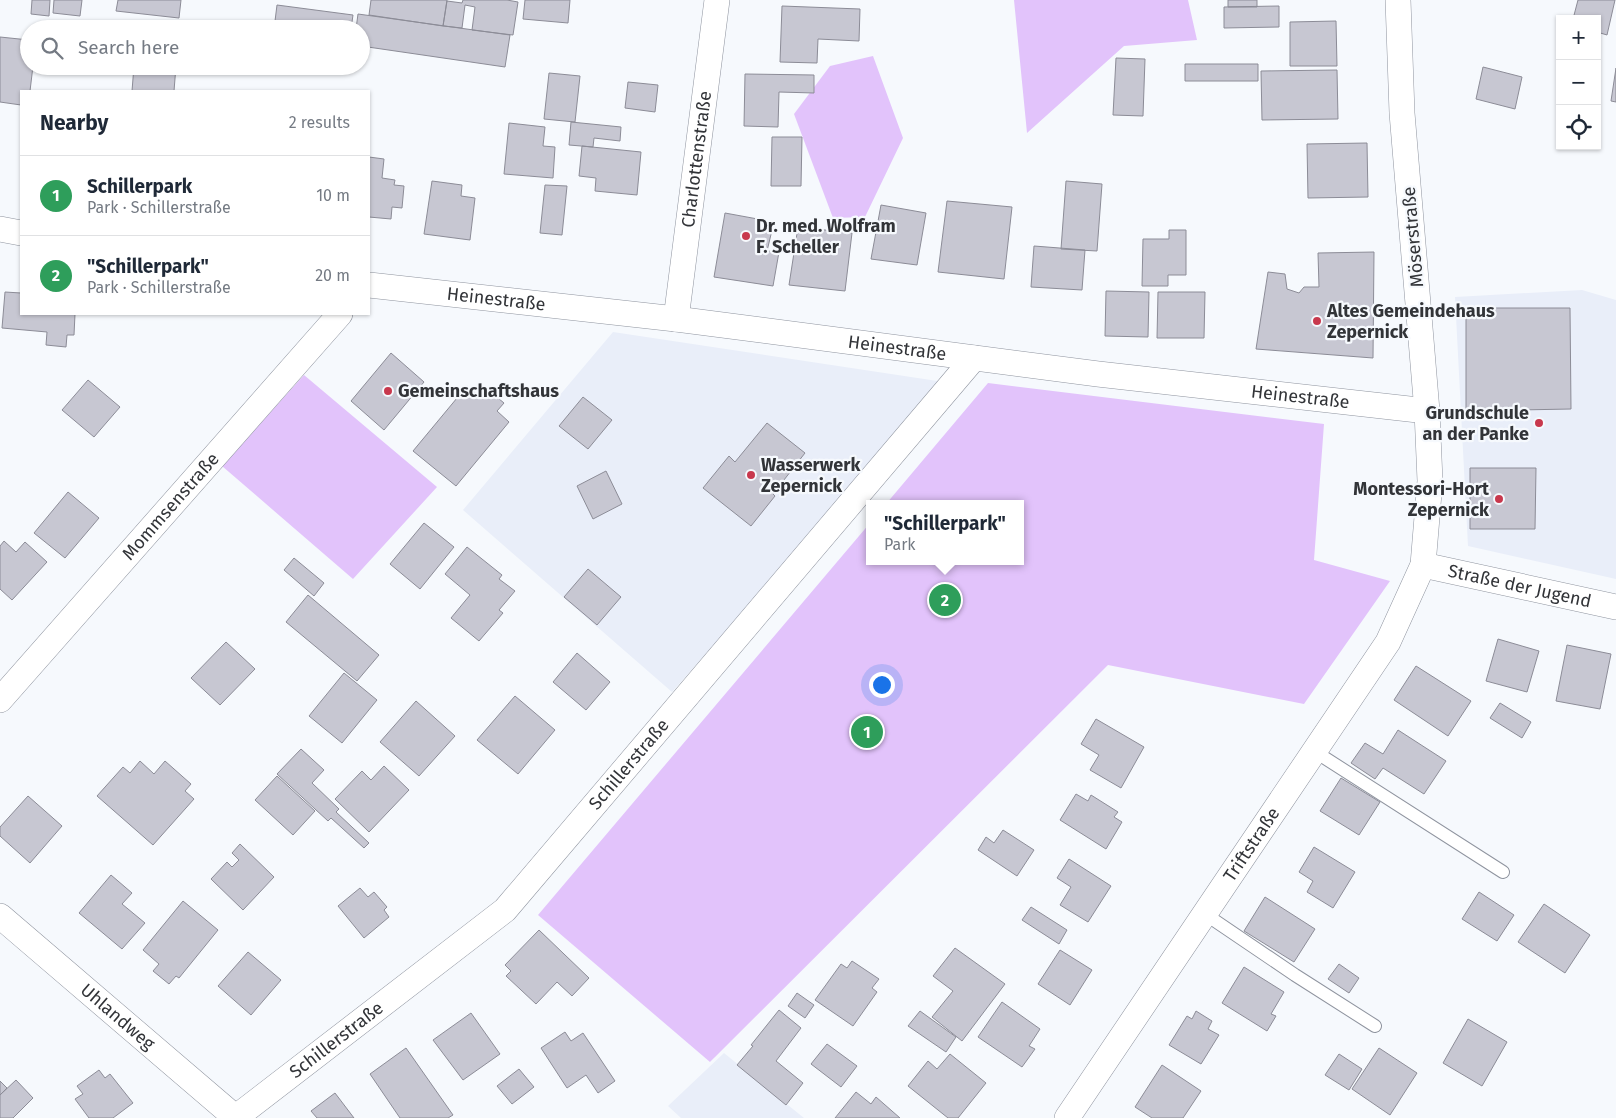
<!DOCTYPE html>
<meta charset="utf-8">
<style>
body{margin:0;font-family:"Fira Sans",sans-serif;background:#f2f2f3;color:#1f2937}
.controls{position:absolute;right:15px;top:15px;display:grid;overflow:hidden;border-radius:0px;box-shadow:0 1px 4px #0004}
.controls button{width:45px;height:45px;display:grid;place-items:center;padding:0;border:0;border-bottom:1px solid #e0e1e3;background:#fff;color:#1f2937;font:25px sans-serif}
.you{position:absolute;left:881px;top:684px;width:18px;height:18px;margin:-12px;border:4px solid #fff;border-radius:50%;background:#1a73e8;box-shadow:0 0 0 8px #1a73e833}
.badge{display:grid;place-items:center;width:32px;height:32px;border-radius:50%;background:#111827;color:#fff;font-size:16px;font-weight:700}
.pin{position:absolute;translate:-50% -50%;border:2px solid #fff;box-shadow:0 1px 5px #0006}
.popup{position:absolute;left:866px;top:500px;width:158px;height:65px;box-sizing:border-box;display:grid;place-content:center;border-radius:0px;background:#fff;filter:drop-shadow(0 1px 4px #0005);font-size:16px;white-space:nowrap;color:#747a83}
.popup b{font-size:19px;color:#1f2937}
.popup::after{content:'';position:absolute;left:50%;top:100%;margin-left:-10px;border:10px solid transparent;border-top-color:#fff}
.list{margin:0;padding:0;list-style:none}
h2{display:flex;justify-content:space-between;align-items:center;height:65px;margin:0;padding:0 20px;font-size:21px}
h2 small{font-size:16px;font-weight:400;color:#747a83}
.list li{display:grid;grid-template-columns:32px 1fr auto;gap:15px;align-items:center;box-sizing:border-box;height:80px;padding:0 20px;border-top:1px solid #e0e1e3}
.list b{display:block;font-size:19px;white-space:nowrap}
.list p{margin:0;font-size:16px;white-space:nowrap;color:#747a83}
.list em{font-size:16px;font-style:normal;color:#747a83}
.icon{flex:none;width:28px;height:28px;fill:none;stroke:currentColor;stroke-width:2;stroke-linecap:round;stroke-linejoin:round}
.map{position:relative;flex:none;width:1616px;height:1118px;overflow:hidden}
.search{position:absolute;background:#fff;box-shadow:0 1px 4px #0004;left:20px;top:20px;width:350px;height:55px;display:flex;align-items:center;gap:12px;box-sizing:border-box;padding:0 18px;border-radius:28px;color:#747a83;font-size:19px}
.panel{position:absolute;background:#fff;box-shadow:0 1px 4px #0004;left:20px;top:90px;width:350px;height:225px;border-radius:0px}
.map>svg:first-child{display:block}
.built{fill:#e9eef9}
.green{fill:#e2c3fb}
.building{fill:#c7c7d2;stroke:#8c8c97}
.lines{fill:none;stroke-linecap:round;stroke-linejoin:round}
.service-casing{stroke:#8f949f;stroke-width:14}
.minor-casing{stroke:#8f949f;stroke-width:26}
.service{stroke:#fff;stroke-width:12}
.minor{stroke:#fff;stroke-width:25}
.poi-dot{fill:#c8384d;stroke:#f6f9fd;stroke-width:2}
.labels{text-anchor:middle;stroke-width:4.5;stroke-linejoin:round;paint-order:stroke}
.street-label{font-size:18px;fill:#323438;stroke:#f6f9fd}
.poi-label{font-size:18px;font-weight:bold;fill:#323438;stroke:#f6f9fd;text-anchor:start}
</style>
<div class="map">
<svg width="1616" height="1118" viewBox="0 0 1616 1118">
<rect width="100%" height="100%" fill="#f6f9fd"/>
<path class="built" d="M1582 290 1616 300V579L1468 546 1455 297Z
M613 332 944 382 672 692 463 510Z
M724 1053 804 1118H681L668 1106Z"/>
<path class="green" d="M1014 0H1188L1197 40 1124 46 1027 133Z
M873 56 903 138 865 217 833 218 794 114 830 66Z
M304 375 437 487 353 579 222 466Z
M988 383 1324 424 1314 560 1390 581 1304 704 1108 665 710 1062 538 915 870 523V561H1020V504H886Z"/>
<path class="building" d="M32 0H50L49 16 31 14Z
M54 0H82L80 16 53 13Z
M118 0H181L179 18 116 11Z
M371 0H447L443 26 369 15Z
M463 0H507L518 2 513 35 472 30 475 7 465 5 462 28 443 26 447 1 462 3Z
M525 0H570L568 23 523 19Z
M1228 0H1257V7H1228Z
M1578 0H1615L1607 35 1597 32V19H1573Z
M277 5 353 15 351 29H274Z
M782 6 860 9 859 41 818 39 817 63 780 62Z
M1279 6V27L1224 28V7Z
M358 14 510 35 505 67 361 46V29H356Z
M1336 21 1337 66H1290V22Z
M0 37 29 40V66H33L30 91H21V105L0 102Z
M1116 58 1145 59 1143 116 1113 115Z
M1185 64H1258V81H1185Z
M134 66H176L174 91H132Z
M1483 67 1522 77 1515 109 1476 99Z
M1616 68V102L1611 101Z
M1337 70 1338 119 1262 120 1261 71Z
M549 73 580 76 575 122 544 119Z
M745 74 814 75V93L779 92 778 127 744 126Z
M628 82 658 85 655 112 625 108Z
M571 122 621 127 620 141 594 138 593 147 569 145Z
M509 123 545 127 543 146 555 147 553 178 504 174Z
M772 137H802L801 186H771Z
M1367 143 1368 197 1308 198 1307 144Z
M582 146 641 152 637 195 595 191 596 178 579 176Z
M369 157 384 159 382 178 395 180 394 185 404 186 402 208 392 207 391 219 369 217Z
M432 181 462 185 461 196 475 198 470 240 424 234Z
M1066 181 1102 184 1097 251 1061 249Z
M545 185 567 186 562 235 540 233Z
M947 201 1012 207 1004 279 938 272Z
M881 205 926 213 917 265 871 259Z
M725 213 774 222 767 251 779 252 773 286 714 277Z
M798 227 852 233 845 291 789 285Z
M1169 230H1186V275H1168V286H1142L1143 239H1169Z
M1034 246 1085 250 1082 290 1031 287Z
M1374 252 1373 358 1256 349 1268 272 1285 274 1287 289 1299 293 1304 287H1319L1318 253Z
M1106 291 1149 292 1148 337 1105 336Z
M5 292 21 293V314H75L74 335H67L66 347 46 345 47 332 2 328Z
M1158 292H1205L1204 338H1157Z
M1466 308H1570L1571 409 1466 411Z
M391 353 424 382 384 430 351 401Z
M88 380 120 407 94 437 62 410Z
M467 386 481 397 487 389 504 403 497 411 509 422 456 486 413 451Z
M583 397 612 420 588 449 559 426Z
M767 423 805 453 773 494 775 496 751 526 703 488 729 456 735 462Z
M1470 468H1536L1535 529H1470Z
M606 471 622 504 593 519 577 486Z
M68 492 99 518 65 558 34 533Z
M424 523 454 547 420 589 390 564Z
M4 541 16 552 25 542 47 562 12 600 0 589V546Z
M467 547 502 575 499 579 515 591 499 610 503 613 479 641 451 618 470 595 445 574Z
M294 558 324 583 314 596 284 570Z
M588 569 621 597 597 625 564 597Z
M308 595 379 655 357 681 286 622Z
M1498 639 1539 651 1527 692 1486 681Z
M226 642 255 669 220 705 191 678Z
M1567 645 1611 654 1600 709 1556 701Z
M577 653 610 682 586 710 553 682Z
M1416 666 1471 701 1448 736 1394 700Z
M344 673 377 700 342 743 309 716Z
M515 696 555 730 518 774 477 740Z
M416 701 455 736 419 776 380 742Z
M1500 703 1531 722 1522 738 1490 718Z
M1096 719 1144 747 1121 788 1090 770 1099 755 1081 744Z
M1398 730 1446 761 1424 794 1383 768 1375 779 1351 763 1365 743 1383 754Z
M301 749 324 770 312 783 339 809 336 812 369 843 364 848 331 818 328 821 277 774Z
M140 761 154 774 165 761 191 784 185 791 194 799 153 845 97 796 123 767 130 773Z
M384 766 409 790 369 832 335 799 362 771 371 780Z
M277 776 315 811 293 835 255 800Z
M1341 778 1380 802 1359 835 1320 811Z
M1076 794 1088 801 1091 795 1118 812 1114 817 1122 822 1106 849 1060 820Z
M28 796 62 826 30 863 0 836V827Z
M1003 830 1034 850 1017 876 978 850 986 837 994 843Z
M240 844 274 877 243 910 211 879 227 862 232 867 239 860 232 853Z
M1314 847 1355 872 1333 908 1307 892 1313 881 1299 872Z
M1069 859 1111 886 1088 922 1060 905 1071 887 1057 878Z
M111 875 132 893 122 904 145 923 122 949 79 913Z
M360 888 368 897 374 892 387 907 384 910 389 917 364 938 338 906Z
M1479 892 1514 915 1497 941 1462 919Z
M1265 897 1315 929 1294 962 1244 931Z
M183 901 218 930 179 978 176 976 169 984 153 971 159 964 143 950Z
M1544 904 1590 935 1565 973 1518 942Z
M1031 907 1067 930 1059 944 1022 920Z
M539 930 589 978 572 996 557 982 536 1004 506 976 511 971 505 965Z
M955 948 1005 984 962 1041 932 1017 953 991 933 976Z
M1060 950 1092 970 1070 1005 1038 984Z
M248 952 281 980 251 1015 218 986Z
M852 961 879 979 872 988 877 992 853 1026 815 1000 841 964 847 968Z
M1339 964 1359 978 1349 993 1328 979Z
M1244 967 1284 992 1271 1014 1276 1016 1267 1031 1222 1003Z
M797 993 814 1005 805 1018 788 1006Z
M1002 1002 1040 1029 1029 1046 1035 1049 1022 1067 978 1037Z
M779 1010 801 1028 776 1061 803 1083 786 1105 737 1065 753 1046 751 1045Z
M920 1011 956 1037 946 1052 908 1026Z
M1196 1011 1212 1021 1208 1029 1219 1035 1201 1064 1169 1045 1187 1016 1192 1019Z
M471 1013 500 1054 463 1080 433 1040Z
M1468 1019 1507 1042 1482 1086 1443 1063Z
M565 1032 571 1041 583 1033 615 1081 598 1093 586 1075 567 1088 541 1048Z
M827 1044 857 1066 841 1087 811 1064Z
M406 1048 453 1115 448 1118H400L370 1074Z
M1379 1048 1417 1073 1390 1115 1352 1089Z
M950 1054 986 1083 958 1118H948L908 1086 928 1061 937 1069Z
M1339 1054 1362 1069 1349 1090 1325 1075Z
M1162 1065 1201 1091 1183 1118H1152L1135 1107Z
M519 1069 534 1087 512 1104 497 1086Z
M99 1070 105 1078 110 1074 133 1103 113 1118H89L75 1099 83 1094 77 1086Z
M16 1080 33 1098 13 1118H0V1095Z
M0 1081 7 1088 0 1095Z
M856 1092 871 1104 876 1097 900 1118H835Z
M335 1093 354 1118H317L311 1111Z"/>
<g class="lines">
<defs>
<path id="service" d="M1314 751 1503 872
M1205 914 1295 975 1375 1026"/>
<g id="minor">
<path d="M0 229 21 233"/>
<path id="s1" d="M369 285 676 319 1098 374 1427 411"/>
<path id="s2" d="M676 319 717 0"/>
<path id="s3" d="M1423 565 1616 607"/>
<path id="s4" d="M0 700 340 314"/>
<path id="s5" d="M0 916 236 1118"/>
<path id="s6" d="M235 1118 505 910 974 358"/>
<path id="s7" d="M1067 1118 1388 642 1423 565 1430 481 1427 411 1402 113 1398 0"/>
</g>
</defs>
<use href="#service" class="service-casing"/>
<use href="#minor" class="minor-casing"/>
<use href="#service" class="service"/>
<use href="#minor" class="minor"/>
</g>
<g class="poi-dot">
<circle cx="746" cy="236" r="5"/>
<circle cx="1317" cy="321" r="5"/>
<circle cx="388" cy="391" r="5"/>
<circle cx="1539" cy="423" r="5"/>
<circle cx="751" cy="475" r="5"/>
<circle cx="1499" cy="499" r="5"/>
</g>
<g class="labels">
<g class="street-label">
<text dy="6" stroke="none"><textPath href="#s2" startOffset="161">Charlottenstraße</textPath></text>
<text transform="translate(1413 237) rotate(-95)" y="6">Möserstraße</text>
<text dy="6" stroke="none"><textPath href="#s1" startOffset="128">Heinestraße</textPath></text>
<text dy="6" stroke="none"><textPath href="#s1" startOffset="532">Heinestraße</textPath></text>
<text dy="6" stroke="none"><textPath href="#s1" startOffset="938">Heinestraße</textPath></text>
<text dy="6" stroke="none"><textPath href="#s4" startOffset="258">Mommsenstraße</textPath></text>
<text dy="6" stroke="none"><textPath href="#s3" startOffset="99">Straße der Jugend</textPath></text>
<text dy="6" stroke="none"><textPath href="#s6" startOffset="532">Schillerstraße</textPath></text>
<text dy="6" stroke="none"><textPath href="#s7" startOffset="330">Triftstraße</textPath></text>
<text dy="6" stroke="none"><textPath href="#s5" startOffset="155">Uhlandweg</textPath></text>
<text dy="6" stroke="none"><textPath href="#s6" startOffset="128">Schillerstraße</textPath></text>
</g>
<g class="poi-label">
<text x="756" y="232">Dr. med. Wolfram<tspan x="756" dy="21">F. Scheller</tspan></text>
<text x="1327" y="317">Altes Gemeindehaus<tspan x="1327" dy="21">Zepernick</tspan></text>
<text x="398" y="397">Gemeinschaftshaus</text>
<text x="1529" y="419" text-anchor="end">Grundschule<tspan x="1529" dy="21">an der Panke</tspan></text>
<text x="761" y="471">Wasserwerk<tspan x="761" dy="21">Zepernick</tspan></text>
<text x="1489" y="495" text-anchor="end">Montessori-Hort<tspan x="1489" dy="21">Zepernick</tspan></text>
</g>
</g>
</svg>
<div class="controls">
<button>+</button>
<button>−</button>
<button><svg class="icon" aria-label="locate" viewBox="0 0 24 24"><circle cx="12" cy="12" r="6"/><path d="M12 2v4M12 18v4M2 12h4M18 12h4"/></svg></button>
</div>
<div class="you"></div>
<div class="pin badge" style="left:867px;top:732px;background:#2e9e5b">1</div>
<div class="pin badge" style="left:945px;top:600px;background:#2e9e5b">2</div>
<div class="popup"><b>&quot;Schillerpark&quot;</b>Park</div>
<div class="search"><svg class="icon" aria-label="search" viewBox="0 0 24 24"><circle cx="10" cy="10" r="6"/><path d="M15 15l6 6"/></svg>Search here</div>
<section class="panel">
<h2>Nearby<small>2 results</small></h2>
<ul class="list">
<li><span class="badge" style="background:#2e9e5b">1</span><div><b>Schillerpark</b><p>Park · Schillerstraße</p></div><em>10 m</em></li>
<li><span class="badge" style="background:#2e9e5b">2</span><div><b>&quot;Schillerpark&quot;</b><p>Park · Schillerstraße</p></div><em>20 m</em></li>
</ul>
</section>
</div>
